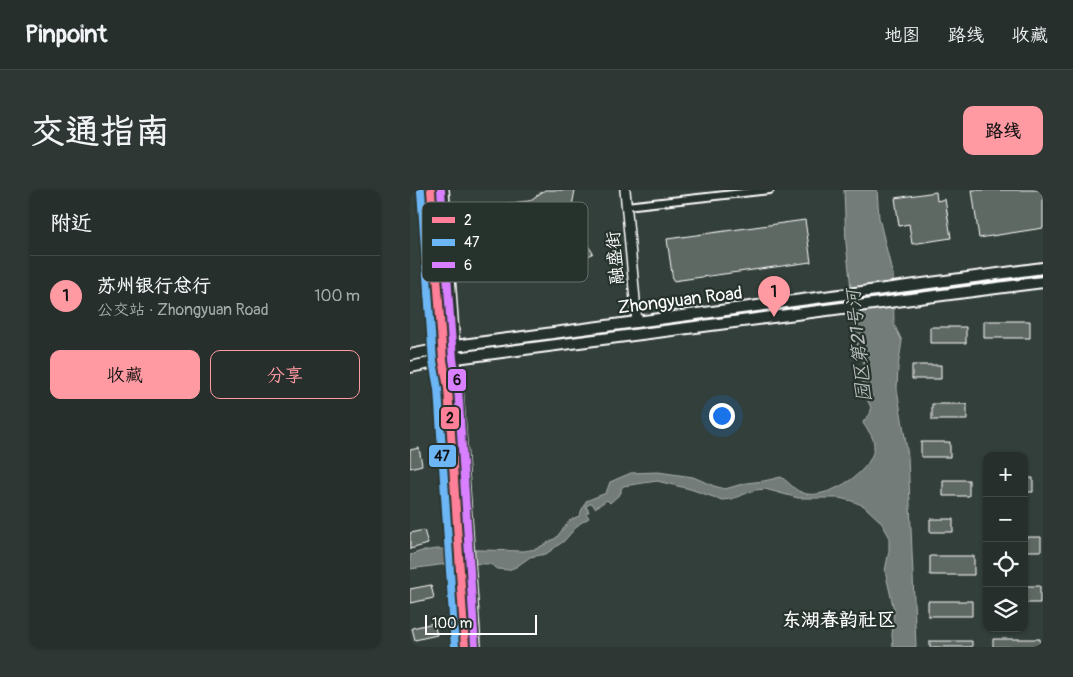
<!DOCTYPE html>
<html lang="zh">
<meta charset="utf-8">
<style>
body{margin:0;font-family:Pangolin,"LXGW WenKai TC",sans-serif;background:#2e3734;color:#f1f3f6}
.controls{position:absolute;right:15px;bottom:15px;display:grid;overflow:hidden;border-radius:10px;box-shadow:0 1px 4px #0004}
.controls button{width:45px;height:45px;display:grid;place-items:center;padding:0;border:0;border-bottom:1px solid #424a48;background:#262f2c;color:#f1f3f6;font:25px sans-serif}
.scale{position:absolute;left:15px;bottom:12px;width:112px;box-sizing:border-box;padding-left:5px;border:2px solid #fff;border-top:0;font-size:14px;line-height:18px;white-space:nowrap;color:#fff;-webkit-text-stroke:4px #26332d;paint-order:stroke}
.you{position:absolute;left:311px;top:225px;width:18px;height:18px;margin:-12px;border:4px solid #fff;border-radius:50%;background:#1a73e8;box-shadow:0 0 0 8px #1a73e833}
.badge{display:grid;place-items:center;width:32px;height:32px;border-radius:50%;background:#ff9aa2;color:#111;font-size:16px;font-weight:700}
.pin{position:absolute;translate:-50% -41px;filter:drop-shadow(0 1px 2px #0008)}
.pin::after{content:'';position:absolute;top:26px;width:18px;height:15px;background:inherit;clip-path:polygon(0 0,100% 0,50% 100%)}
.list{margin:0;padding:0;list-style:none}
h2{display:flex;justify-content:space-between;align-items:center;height:65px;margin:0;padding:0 20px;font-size:21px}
h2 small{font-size:16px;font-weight:400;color:#a4a9a9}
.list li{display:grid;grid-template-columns:32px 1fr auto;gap:15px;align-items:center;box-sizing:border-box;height:80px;padding:0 20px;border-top:1px solid #424a48}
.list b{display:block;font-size:19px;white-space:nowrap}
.list p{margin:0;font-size:16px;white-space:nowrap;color:#a4a9a9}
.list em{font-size:16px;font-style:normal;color:#a4a9a9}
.actions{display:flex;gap:10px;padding:15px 20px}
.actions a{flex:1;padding:11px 0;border:1px solid #ff9aa2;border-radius:10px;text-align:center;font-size:18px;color:#ff9aa2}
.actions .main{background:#ff9aa2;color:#111}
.icon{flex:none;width:28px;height:28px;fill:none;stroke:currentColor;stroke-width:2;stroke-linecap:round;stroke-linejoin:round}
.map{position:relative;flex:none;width:633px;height:457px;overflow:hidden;border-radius:10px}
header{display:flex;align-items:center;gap:30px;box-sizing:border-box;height:70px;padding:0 25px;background:#262f2c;border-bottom:1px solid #424a48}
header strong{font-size:24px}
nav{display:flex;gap:28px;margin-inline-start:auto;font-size:18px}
.intro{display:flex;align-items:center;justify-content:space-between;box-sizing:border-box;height:120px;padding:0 30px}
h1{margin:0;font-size:35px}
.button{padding:12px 22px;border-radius:10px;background:#ff9aa2;color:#111;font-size:18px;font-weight:700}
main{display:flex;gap:30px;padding:0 30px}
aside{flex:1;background:#262f2c;border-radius:10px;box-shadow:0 1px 4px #0004}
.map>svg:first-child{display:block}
.water{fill:#737b78;stroke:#abb0ae}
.building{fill:#5f6964;stroke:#fff}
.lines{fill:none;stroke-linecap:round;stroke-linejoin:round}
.street-casing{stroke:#fff;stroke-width:10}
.secondary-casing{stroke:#fff;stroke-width:12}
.primary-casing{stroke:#fff;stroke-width:14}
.street{stroke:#26332d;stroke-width:6}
.secondary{stroke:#26332d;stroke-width:9}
.primary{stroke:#26332d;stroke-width:10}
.bus-1-casing{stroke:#26332d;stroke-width:11}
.bus-2-casing{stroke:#26332d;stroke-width:11}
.bus-3-casing{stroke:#26332d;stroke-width:11}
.bus-1{stroke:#ff8098;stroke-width:8}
.bus-2{stroke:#6db6f5;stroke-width:8}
.bus-3{stroke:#d880ff;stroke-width:8}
.labels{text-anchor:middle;stroke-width:4.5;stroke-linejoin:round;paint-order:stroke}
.street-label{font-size:18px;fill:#fff;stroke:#26332d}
.water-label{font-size:19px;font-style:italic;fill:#b9bdbc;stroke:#26332d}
.neighbourhood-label{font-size:19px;font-weight:bold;fill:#fff;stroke:#26332d}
.key{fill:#26332d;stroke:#67706c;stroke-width:1}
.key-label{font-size:14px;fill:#fff}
.line-badge{stroke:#26332d;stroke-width:2}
.pale-badge-label{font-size:14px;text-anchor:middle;font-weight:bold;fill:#111}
</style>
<header>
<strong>Pinpoint</strong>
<nav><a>地图</a><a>路线</a><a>收藏</a></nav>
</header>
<div class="intro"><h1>交通指南</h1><a class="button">路线</a></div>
<main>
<aside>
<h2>附近<small></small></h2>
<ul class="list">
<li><span class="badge">1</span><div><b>苏州银行总行</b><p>公交站 · Zhongyuan Road</p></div><em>100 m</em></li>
</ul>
<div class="actions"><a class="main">收藏</a><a>分享</a></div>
</aside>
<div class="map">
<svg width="633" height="457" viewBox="0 0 633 457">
<rect width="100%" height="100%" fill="#333f3a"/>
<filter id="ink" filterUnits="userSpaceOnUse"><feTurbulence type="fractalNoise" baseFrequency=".02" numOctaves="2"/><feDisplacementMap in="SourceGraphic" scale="10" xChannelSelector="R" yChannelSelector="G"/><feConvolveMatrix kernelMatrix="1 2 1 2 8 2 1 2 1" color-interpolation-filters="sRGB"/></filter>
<g filter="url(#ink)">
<path class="water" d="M434 0H467L469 28 483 86 484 134 492 151 488 177 487 199 498 266 506 457H483L482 445 484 420 475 381 479 361V346L471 332 454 316 442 311 429 308H388L355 299 345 300 322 309 312 310 280 299 247 291 213 296 211 299V303L200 313 197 310 185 318 182 313 176 316 179 322 176 323 179 328 169 334 154 351 136 364 120 367 106 377 98 380 88 379 80 374 44 373 0 379V365L12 361 27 359 114 361 126 359 146 348 160 330 169 326 176 311 196 303 200 292 221 283 248 282 283 287 304 296 315 299 336 293 354 291 371 287C381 293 383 301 397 304 420 308 466 280 464 254 463 245 457 240 453 233 454 228 461 226 461 220 461 213 454 208 453 201 450 185 460 177 448 162L436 53Z"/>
<path class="building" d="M135 0H165L162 16 164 31 167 40 183 63 165 76 149 54 138 43 122 37H92L91 14 119 11Z
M562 0H633V38L569 48Z
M526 2 527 11 535 9 541 48 502 54 499 34 489 36 485 8Z
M395 30 401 72 263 91 257 49Z
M574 131H620V148H574Z
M520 137H556V153H520Z
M502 175H531V189H502Z
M522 214H557V230H522Z
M511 252H540V267H511Z
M9 258 12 275 0 278V260Z
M614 288H623V302H614Z
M533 290H559V306H533Z
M520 329H543V342H520Z
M14 340 18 354 0 359V343Z
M614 347H631V361H614Z
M520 366H564V385H520Z
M21 395 24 408 0 413V399Z
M614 396H630V413H614Z
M518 411H562V426H518Z
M24 433 27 445 5 450 2 438Z
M583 449H630V457H583Z
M520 451H562V457H520Z"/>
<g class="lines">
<defs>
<path id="street" d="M216 16 360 0"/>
<path id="secondary" d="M21 0 33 170 38 198 55 457
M34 0 66 457
M215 0 227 132"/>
<path id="primary" d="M0 165 45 156 633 78
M0 177 46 168 633 92"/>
</defs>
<use href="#street" class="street-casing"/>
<use href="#secondary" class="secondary-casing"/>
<use href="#primary" class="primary-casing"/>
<use href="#street" class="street"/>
<use href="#secondary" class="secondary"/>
<use href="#primary" class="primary"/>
<defs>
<path id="bus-1" d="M21 0 33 170 38 198 55 457"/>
<path id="bus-2" d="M11 1 23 171 28 199 45 457"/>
<path id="bus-3" d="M31 0 43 169 48 197 65 456"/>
</defs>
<use href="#bus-1" class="bus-1-casing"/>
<use href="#bus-2" class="bus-2-casing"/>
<use href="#bus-3" class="bus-3-casing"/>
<use href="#bus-1" class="bus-1"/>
<use href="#bus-2" class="bus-2"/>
<use href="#bus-3" class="bus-3"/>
</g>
</g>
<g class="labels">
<g class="street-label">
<text transform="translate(205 68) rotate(-95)" y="6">融盛街</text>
<text transform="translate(270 110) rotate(-7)" y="6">Zhongyuan Road</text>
</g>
<g class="water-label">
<text transform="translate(448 156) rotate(-96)" y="7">园区第21号河</text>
</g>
<g class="neighbourhood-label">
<text x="429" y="436">东湖春韵社区</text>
</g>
</g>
<rect x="12" y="12" width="166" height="80" rx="8" class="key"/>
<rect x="22" y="27" width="23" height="6" fill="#ff8098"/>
<rect x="22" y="49" width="23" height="7" fill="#6db6f5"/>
<rect x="22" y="72" width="23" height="6" fill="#d880ff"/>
<g class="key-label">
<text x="54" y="35">2</text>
<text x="54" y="57">47</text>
<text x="54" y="80">6</text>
</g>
<g class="line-badge">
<rect x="37" y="178" width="20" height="24" rx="5" fill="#d880ff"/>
<rect x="30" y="216" width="20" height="24" rx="5" fill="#ff8098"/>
<rect x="18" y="254" width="29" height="24" rx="5" fill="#6db6f5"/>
</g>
<g class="pale-badge-label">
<text x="47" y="195">6</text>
<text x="40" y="233">2</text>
<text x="32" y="271">47</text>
</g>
</svg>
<div class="controls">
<button>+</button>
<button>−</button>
<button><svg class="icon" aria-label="locate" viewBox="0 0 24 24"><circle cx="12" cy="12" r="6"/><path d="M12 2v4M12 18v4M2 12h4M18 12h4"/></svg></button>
<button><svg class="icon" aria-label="layers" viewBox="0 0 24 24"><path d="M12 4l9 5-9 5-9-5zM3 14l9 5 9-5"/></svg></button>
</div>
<div class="scale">100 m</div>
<div class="you"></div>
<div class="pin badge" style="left:364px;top:127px">1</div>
</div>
</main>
